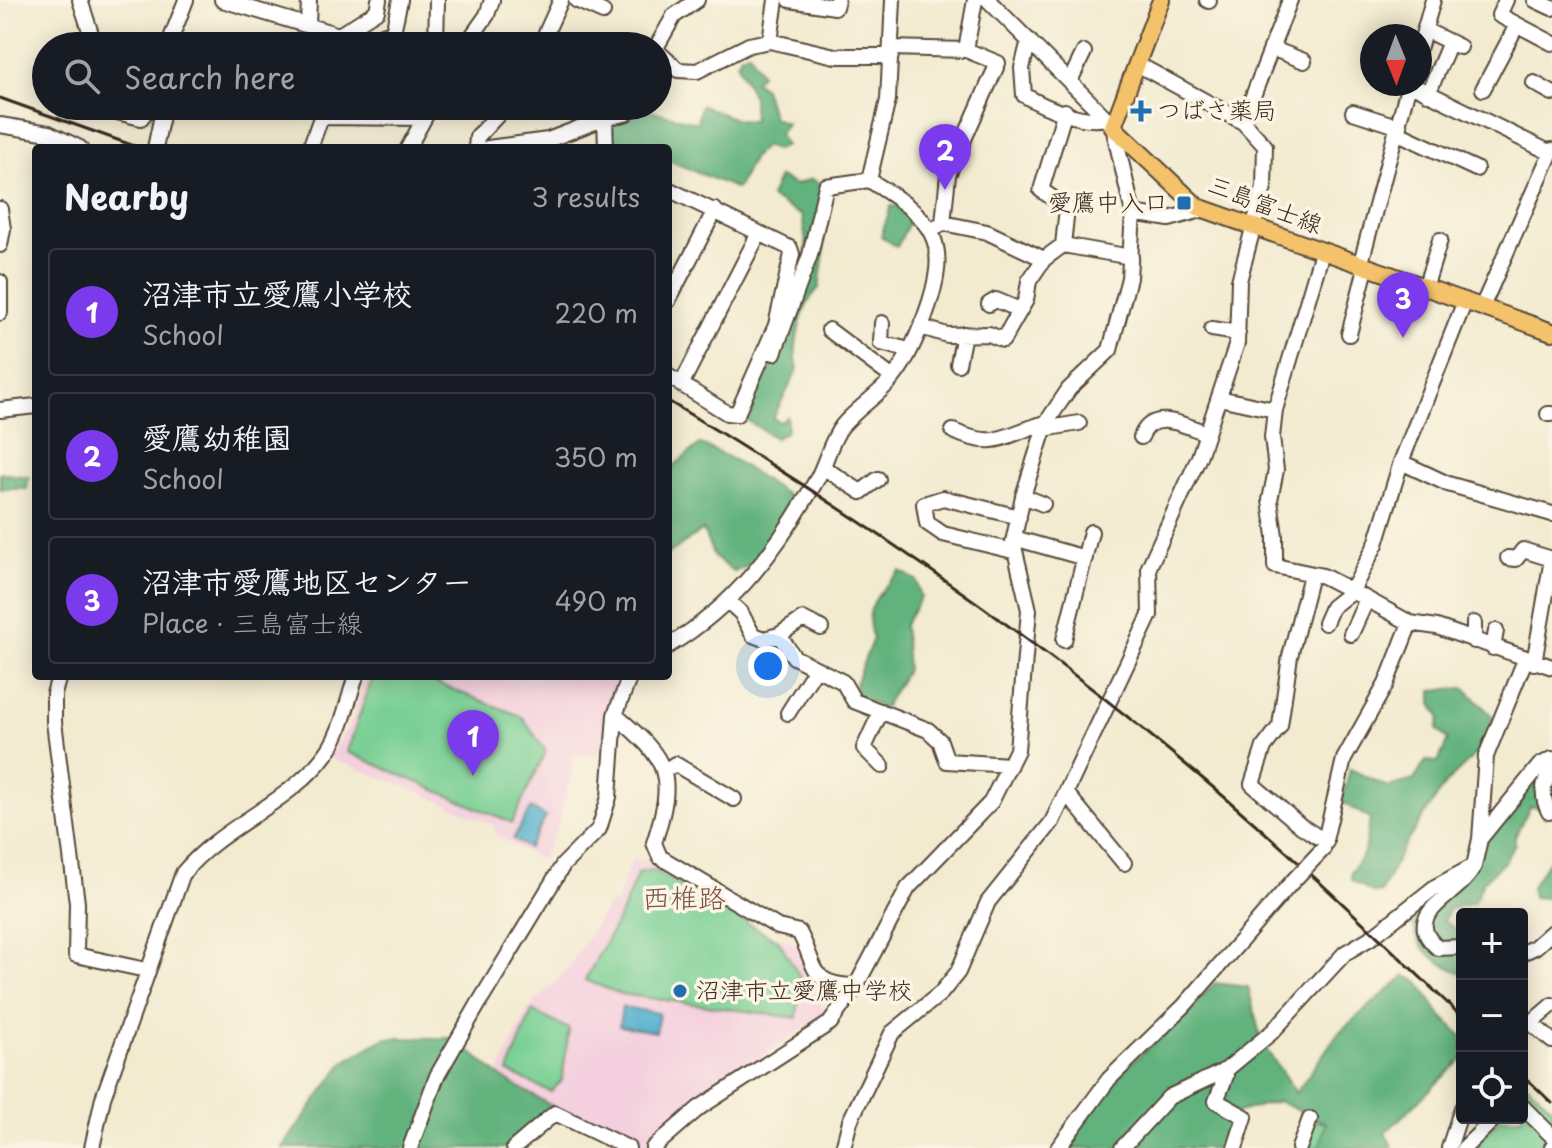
<!DOCTYPE html>
<meta charset="utf-8">
<style>
body{margin:0;font-family:"Playpen Sans","Klee One",sans-serif;background:#20242c;color:#f1f3f6}
.controls{position:absolute;right:24px;bottom:24px;display:grid;overflow:hidden;border-radius:8px;box-shadow:0 4px 20px #0003}
.controls button{width:72px;height:72px;display:grid;place-items:center;padding:0;border:0;border-bottom:2px solid #363941;background:#171b24;color:#f1f3f6;font:40px sans-serif}
.compass{position:absolute;left:1360px;top:24px;width:72px;height:72px;border-radius:50%;background:#171b24;box-shadow:0 4px 20px #0003;rotate:179deg}
.you{position:absolute;left:768px;top:666px;width:28px;height:28px;margin:-20px;border:6px solid #fff;border-radius:50%;background:#1a73e8;box-shadow:0 0 0 12px #1a73e833}
.badge{display:grid;place-items:center;width:52px;height:52px;border-radius:50%;background:#7c3aed;color:#fff;font-size:26px;font-weight:700}
.pin{position:absolute;translate:-50% -66px;filter:drop-shadow(0 2px 4px #0008)}
.pin::after{content:'';position:absolute;top:42px;width:28px;height:24px;background:inherit;clip-path:polygon(0 0,100% 0,50% 100%)}
.list{margin:0;padding:0;list-style:none}
h2{display:flex;justify-content:space-between;align-items:center;height:104px;margin:0;padding:0 32px;font-size:34px}
h2 small{font-size:26px;font-weight:400;color:#9ea1a6}
.list li{display:grid;grid-template-columns:52px 1fr auto;gap:24px;align-items:center;box-sizing:border-box;height:128px;margin:0 16px 16px;padding:0 16px;border:2px solid #363941;border-radius:8px}
.list b{display:block;font-size:30px;white-space:nowrap}
.list p{margin:0;font-size:26px;white-space:nowrap;color:#9ea1a6}
.list em{font-size:26px;font-style:normal;color:#9ea1a6}
.icon{flex:none;width:44px;height:44px;fill:none;stroke:currentColor;stroke-width:2;stroke-linecap:round;stroke-linejoin:round}
.map{position:relative;flex:none;width:1552px;height:1148px;overflow:hidden}
.search{position:absolute;background:#171b24;box-shadow:0 4px 20px #0003;left:32px;top:32px;width:640px;height:88px;display:flex;align-items:center;gap:20px;box-sizing:border-box;padding:0 28px;border-radius:44px;color:#9ea1a6;font-size:30px}
.panel{position:absolute;background:#171b24;box-shadow:0 4px 20px #0003;left:32px;top:144px;width:640px;height:536px;border-radius:8px}
.map>svg:first-child{display:block}
.built{fill:#f4cfde}
.green{fill:#79cf94;stroke:#5a7c59;stroke-width:2}
.forest{fill:#62b27e;stroke:#4e6e4e;stroke-width:2}
.water{fill:#4dadcc;stroke:#446c75;stroke-width:2}
.lines{fill:none;stroke-linecap:round;stroke-linejoin:round}
.minor-casing{stroke:#564739;stroke-width:18}
.major-casing{stroke:#564739;stroke-width:20}
.minor{stroke:#fff;stroke-width:14}
.major{stroke:#f3c26a;stroke-width:16}
.rail{stroke:#3b2a1e;stroke-width:3}
.minor-bridge-casing{stroke:#564739;stroke-width:18;stroke-linecap:butt}
.minor-bridge{stroke:#fff;stroke-width:14}
.poi-dot{fill:#1f6fb2;stroke:#fcf5e5;stroke-width:3}
.labels{text-anchor:middle;stroke-width:7;stroke-linejoin:round;paint-order:stroke}
.poi-label{font-size:24px;fill:#3b2a1e;stroke:#fcf5e5;text-anchor:start}
.street-label{font-size:24px;fill:#3b2a1e;stroke:#fcf5e5}
.quarter-label{font-size:28px;fill:#7a534a;stroke:#fcf5e5}
</style>
<div class="map">
<svg width="1552" height="1148" viewBox="0 0 1552 1148">
<rect width="100%" height="100%" fill="#fcf5e5"/>
<filter id="ink" filterUnits="userSpaceOnUse"><feTurbulence type="fractalNoise" baseFrequency=".0125" numOctaves="2"/><feDisplacementMap in="SourceGraphic" scale="16" xChannelSelector="R" yChannelSelector="G"/><feConvolveMatrix kernelMatrix="1 2 1 2 8 2 1 2 1" color-interpolation-filters="sRGB"/></filter>
<filter id="wash" filterUnits="userSpaceOnUse"><feTurbulence type="fractalNoise" baseFrequency=".006" numOctaves="4" result="noise"/><feDisplacementMap in="SourceGraphic" scale="32" xChannelSelector="R" yChannelSelector="G"/><feGaussianBlur stdDeviation="1.8" result="paint"/><feColorMatrix in="noise" values="0 0 0 0 0 0 0 0 0 0 0 0 0 0 0 0 0 1.4 0 .05"/><feComposite in="paint" operator="in"/></filter>
<g filter="url(#wash)">
<rect width="100%" height="100%" fill="#f2ebd0"/>
<path class="built" d="M365 676H625L607 725 605 753 576 755 557 829 541 860 497 836 493 825 422 793 329 758 352 720Z
M632 860 651 861 763 931 798 945 805 972 826 1014 726 1081 645 1148H636L496 1078 528 1010 568 968 608 905 615 904Z"/>
<path class="green" d="M373 676H418L521 716 546 751 512 823 347 752Z
M653 870 779 941 800 977 797 1018 620 994 585 980 621 914 638 873Z
M532 1011 569 1029 562 1080 551 1092 508 1072Z
M1522 1079 1552 1108V1133L1522 1101Z
M1522 1107 1552 1136 1550 1148H1474L1500 1118H1522Z
M1311 1121 1328 1123 1319 1148H1301Z"/>
<path class="forest" d="M749 52 761 74 754 81 764 88 773 118 786 123 779 134 785 145 776 150 765 146 753 157 737 189 668 160V148H640L611 141V122L631 118 642 108 697 123 701 105 737 120 753 121V97L737 64 741 55Z
M779 177 795 185 811 179 823 185 824 252 819 288C802 304 791 347 798 369L773 418 780 422 787 417V431L775 438 740 416C760 396 797 307 805 277 809 261 805 232 802 216L770 197Z
M891 206H902L909 213V222L897 247 881 236Z
M700 444 734 460 796 501 751 565 734 572 714 557 703 530 668 554V476L675 465Z
M0 473 29 477 27 489H0Z
M900 571 916 580 921 597 904 625 907 669 884 708 857 697 855 684 873 638C861 609 880 591 900 571Z
M1465 688 1494 718 1482 748 1446 783 1402 849 1381 892 1374 893 1351 880V872L1364 853 1370 819 1342 802 1350 769 1388 787 1414 780 1426 761 1438 762 1448 740 1437 729 1440 717 1432 704V690Z
M1552 776V799L1546 807H1530L1515 836V844L1504 862 1484 880 1474 903 1449 909 1444 921 1462 933V973C1408 954 1389 901 1456 887L1482 841 1532 778Z
M1552 856V892L1548 898 1532 897 1531 887Z
M1405 976 1418 981 1441 1016 1462 1036V1059L1385 1133 1393 1148H1319L1326 1123 1278 1101 1238 1112 1221 1148H1067L1120 1072 1166 1033 1215 983 1248 987 1262 1043 1296 1093 1338 1033Z
M385 1038H454L501 1077 559 1110 509 1148H282L344 1062Z"/>
<path class="water" d="M531 808 546 817 528 848 513 839Z
M622 1007 659 1013 656 1032 619 1026Z"/>
</g>
<g filter="url(#ink)">
<g class="lines">
<defs>
<path id="minor" d="M80 0 95 46
M222 0 339 35 377 11 379 0
M576 0 603 12
M790 0 835 7 837 0
M1207 0 1209 1
M1506 0 1499 15 1552 43
M1535 0 1552 8
M308 25 309 0
M1425 30 1460 47
M1029 40 1022 68 1024 95C1044 107 1083 124 1106 118
M770 41 776 0
M168 46 186 0
M354 46 391 32
M390 46 400 0
M436 46 437 0
M465 46 487 15 492 0
M540 46 561 0
M657 46 674 16 697 0
M1420 46 1433 0
M891 48 966 50
M1271 48 1304 61
M658 52 678 70 697 71 749 45 770 41 835 56H891
M1137 64 1243 122 1290 0
M1070 81 1084 52
M1534 83 1552 93
M1410 84 1551 153
M1483 89 1517 25
M1428 94 1450 42
M93 106 141 118 150 106
M1353 112 1400 127
M321 117 423 118
M605 118 606 148
M0 125 49 133 80 148
M1398 133 1476 169
M155 148 164 106
M310 148 325 106
M408 148 431 106
M476 148 477 137 506 106
M488 148 548 140 605 118 625 114 634 106
M668 189 790 248 792 254 776 325 737 414
M0 209 3 229 0 245
M1133 213 1169 219 1205 209
M943 223 987 232 1044 259
M931 231 943 223 948 175 998 63 966 50 975 0
M1063 245 1067 208 1041 190 1065 111
M1322 252 1275 410 1272 437 1276 470 1270 500 1275 536V566L1323 576 1352 591 1332 607 1325 623
M1360 266 1409 84
M0 282V313
M1425 288 1440 240
M668 301 715 210
M989 304 996 300 1020 310
M1482 307 1552 150
M882 323 881 343 909 350
M921 327 947 335 989 334 1003 340 1026 300 1029 281 1044 259 1063 245 1131 257
M1212 329 1238 333
M829 330 893 378
M1349 334 1366 268
M774 353 810 255 826 186 869 180
M958 364 964 334
M668 376 727 413 737 414
M681 385 759 233
M1219 398 1275 410
M0 410 36 406
M1548 414H1552
M1044 429 1079 423
M953 431C998 451 1003 434 1046 423
M1141 437C1152 408 1184 425 1206 433
M1401 462 1448 484 1552 514
M824 468 861 492 878 479
M1023 496 1043 504
M1014 538 1085 558
M1013 551 943 534 927 523 924 504 943 498 1019 517
M1508 558 1516 559 1523 550 1552 559
M1311 575 1290 656 1280 726 1264 747 1252 784 1301 826 1326 842
M729 602 741 613 753 635 764 639 779 635 794 657 843 682 854 701 928 730 940 741 947 761 1010 765
M1410 623 1437 627 1552 667
M1474 623V641
M1351 634 1367 599
M779 635 803 619 821 628
M1064 640 1091 532
M668 646C735 606 778 548 816 481 826 464 830 441 842 426 856 409 876 397 891 380 906 364 917 337 925 316 953 240 934 220 869 180L888 100 893 0
M1493 648 1496 631
M1534 663 1552 559
M59 676 54 694V722L77 903 76 955 146 970
M881 711 864 748 882 766
M788 713 815 670
M615 715C669 760 676 775 654 843L660 857 778 927 799 932C818 967 808 985 856 986
M666 770 675 764 734 799
M1067 794 1124 863
M1549 812C1542 798 1541 783 1552 771
M1480 839 1540 765 1552 759
M1323 849 1344 759 1386 684 1410 623 1352 591 1376 544 1401 462 1465 301
M1462 947 1438 948C1397 913 1462 896 1474 866
M1522 953 1535 947 1552 932
M1552 1005 1531 1023 1552 1041
M1223 1071 1226 1076 1216 1101 1245 1117 1235 1148
M1522 1106 1552 1136
M92 1148 103 1098 183 873C223 824 291 804 328 751 342 731 348 699 356 676
M410 1148 437 1076 479 1003 563 865 599 829 609 797 615 715 630 676
M514 1148 555 1113 628 1148
M653 1148 699 1108 830 1023 856 986 908 888 991 802 1017 750 1029 610 1013 542 1023 496 1046 423 1069 389 1110 350 1129 278 1133 213 1113 127 1106 118 988 0
M843 1148 850 1121 892 1033 941 993 958 972 988 902 1052 822 1150 615 1149 567 1199 457 1237 343 1239 281 1264 187 1265 146 1243 122
M1058 1148 1109 1079 1184 1006 1292 882
M1122 1148 1169 1097 1226 1070 1272 1032 1345 953 1372 937 1435 887 1474 866 1480 839 1486 756 1525 660
M1299 1148 1310 1119
M1449 1148 1462 1108
M1464 1148 1495 1118
M1552 1148V1147"/>
<path id="major" d="M1161 0 1113 127 1198 207 1552 332"/>
</defs>
<use href="#minor" class="minor-casing"/>
<use href="#major" class="major-casing"/>
<use href="#minor" class="minor"/>
<use href="#major" class="major"/>
<path class="rail" d="M0 98 140 148
M668 401C848 509 1023 628 1184 763 1281 843 1371 930 1462 1017
M1522 1074 1552 1103"/>
<defs>
<path id="minor-bridge" d="M1292 882 1323 849"/>
</defs>
<use href="#minor-bridge" class="minor-bridge-casing"/>
<use href="#minor-bridge" class="minor-bridge"/>
</g>
</g>
<g class="poi-dot">
<path d="M1137 99h8v8h8v8h-8v8h-8v-8h-8v-8h8z"/>
<rect x="1176" y="195" width="16" height="16" rx="4"/>
<circle cx="680" cy="991" r="8"/>
</g>
<g class="labels">
<g class="poi-label">
<text x="1157" y="119">つばさ薬局</text>
<text x="1168" y="211" text-anchor="end">愛鷹中入口</text>
<text x="696" y="999">沼津市立愛鷹中学校</text>
</g>
<g class="street-label">
<text transform="translate(1265 205) rotate(21)" y="8">三島富士線</text>
</g>
<g class="quarter-label">
<text x="684" y="908">西椎路</text>
</g>
</g>
</svg>
<div class="controls">
<button>+</button>
<button>−</button>
<button><svg class="icon" aria-label="locate" viewBox="0 0 24 24"><circle cx="12" cy="12" r="6"/><path d="M12 2v4M12 18v4M2 12h4M18 12h4"/></svg></button>
</div>
<svg class="compass" viewBox="-18 -18 36 36"><path d="M0-13l5 13h-10z" fill="#e53935"/><path d="M0 13l5-13h-10z" fill="#9ea1a6"/></svg>
<div class="you"></div>
<div class="pin badge" style="left:473px;top:776px">1</div>
<div class="pin badge" style="left:945px;top:190px">2</div>
<div class="pin badge" style="left:1403px;top:338px">3</div>
<div class="search"><svg class="icon" aria-label="search" viewBox="0 0 24 24"><circle cx="10" cy="10" r="6"/><path d="M15 15l6 6"/></svg>Search here</div>
<section class="panel">
<h2>Nearby<small>3 results</small></h2>
<ul class="list">
<li><span class="badge">1</span><div><b>沼津市立愛鷹小学校</b><p>School</p></div><em>220 m</em></li>
<li><span class="badge">2</span><div><b>愛鷹幼稚園</b><p>School</p></div><em>350 m</em></li>
<li><span class="badge">3</span><div><b>沼津市愛鷹地区センター</b><p>Place · 三島富士線</p></div><em>490 m</em></li>
</ul>
</section>
</div>
